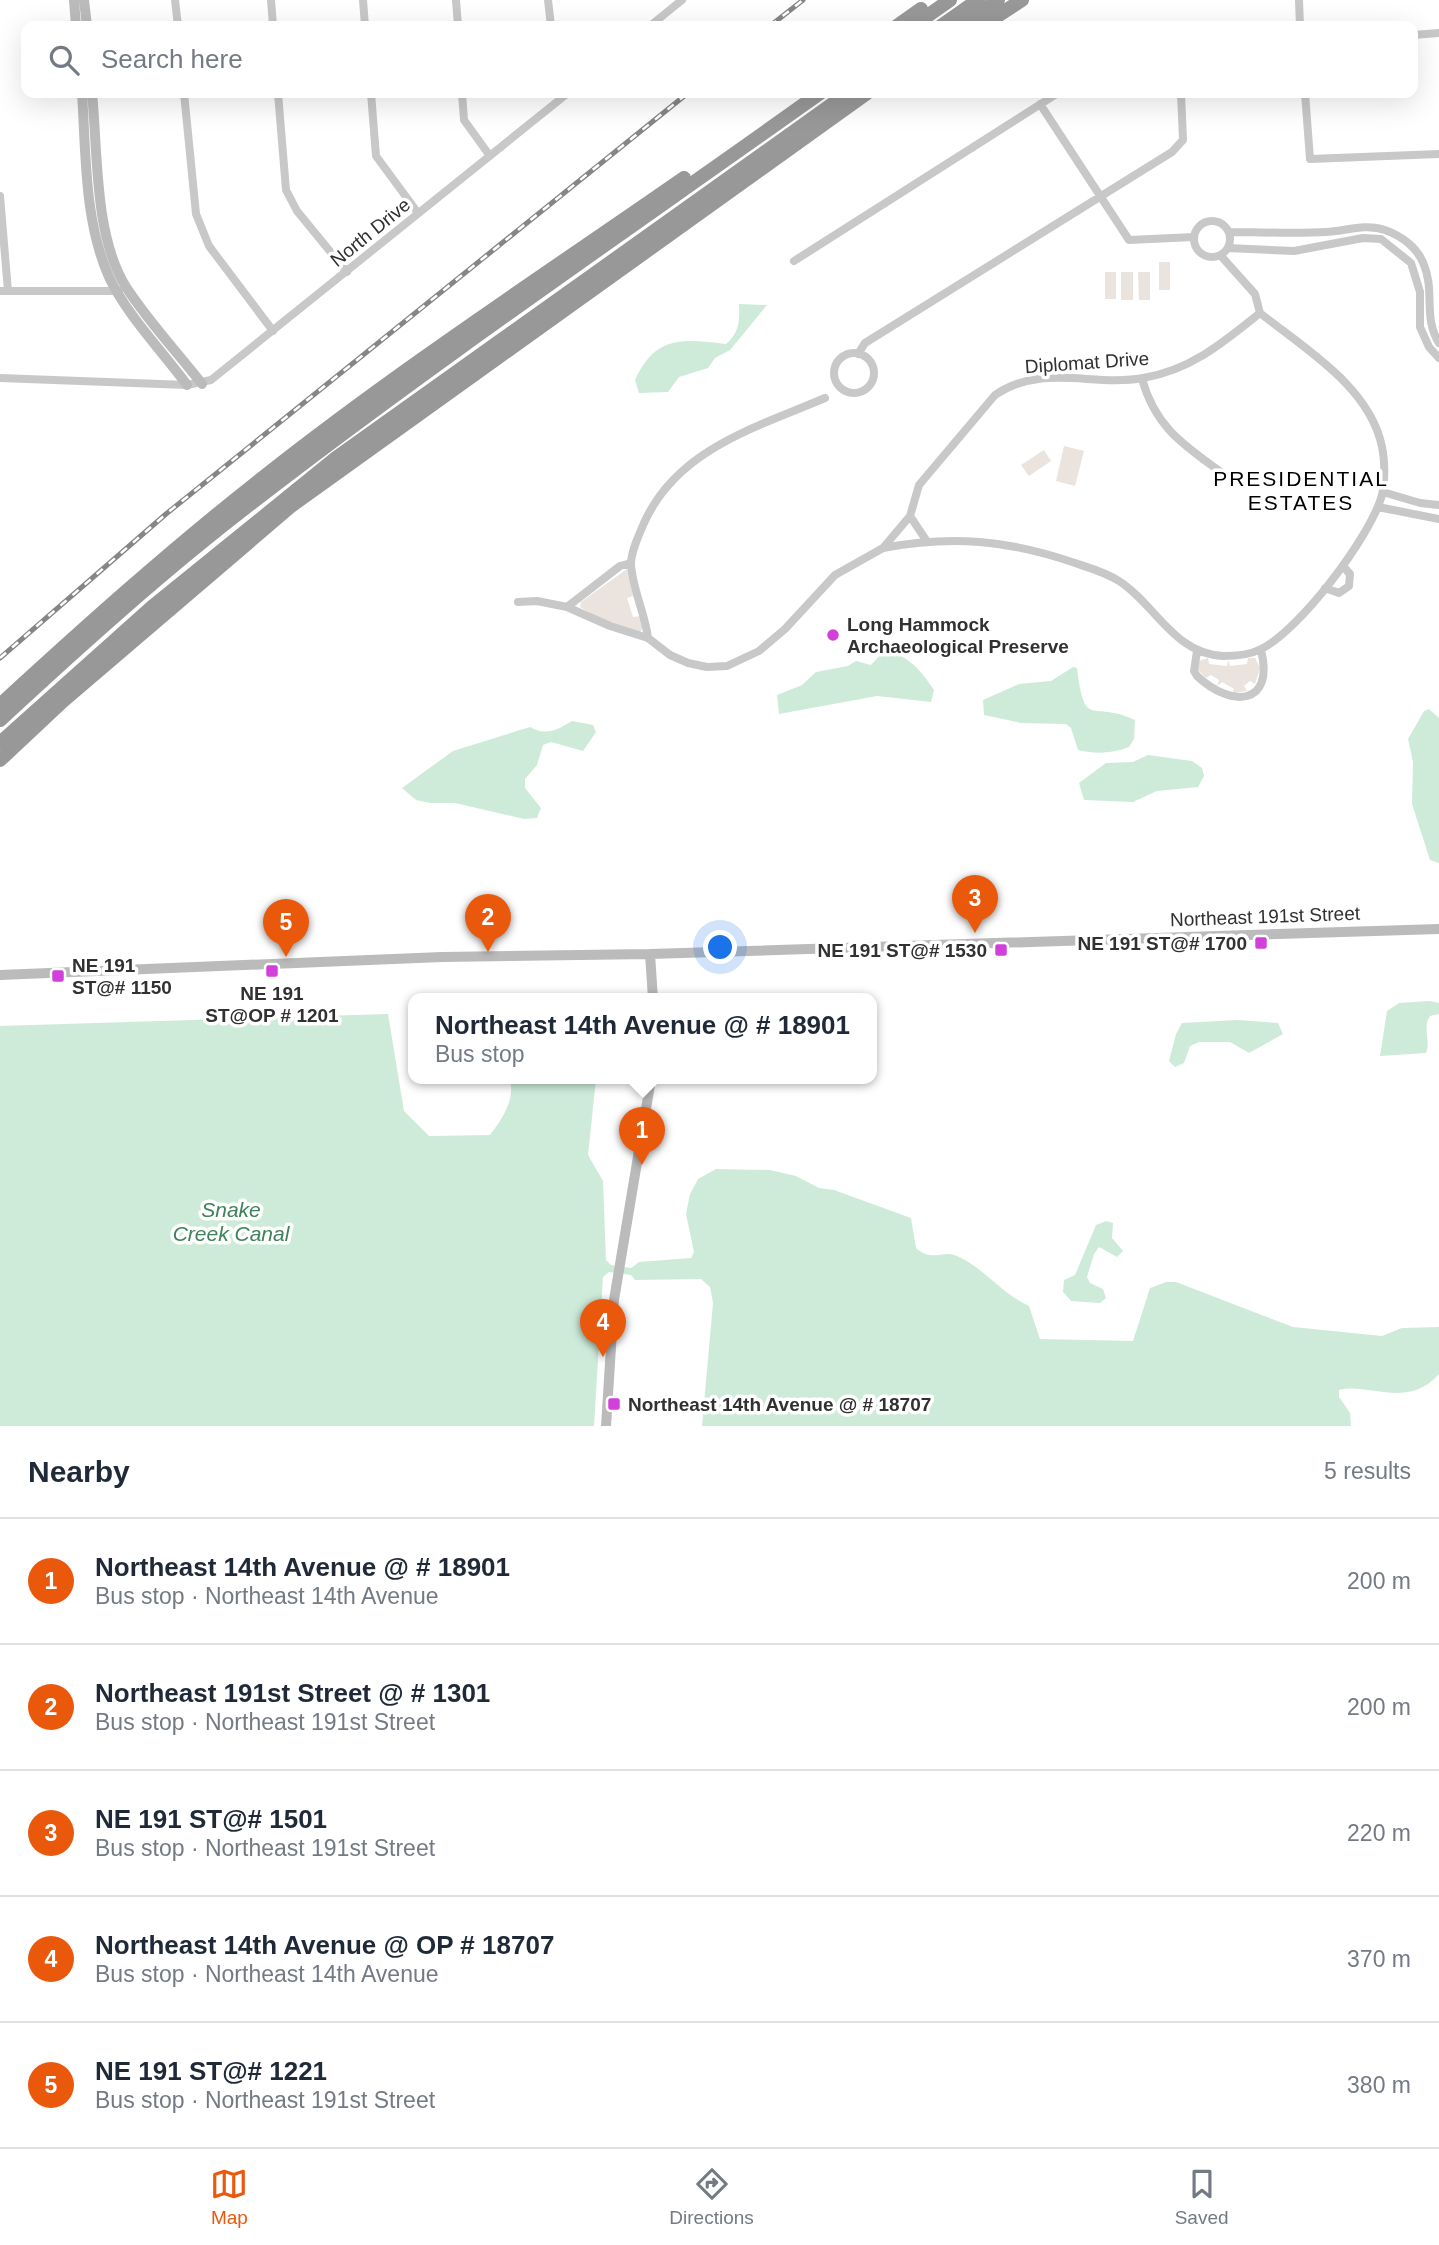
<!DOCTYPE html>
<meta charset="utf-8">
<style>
body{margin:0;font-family:Arial,sans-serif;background:#f2f2f3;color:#1f2937}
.you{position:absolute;left:721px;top:948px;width:24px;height:24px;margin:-18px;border:5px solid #fff;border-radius:50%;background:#1a73e8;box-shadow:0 0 0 10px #1a73e833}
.badge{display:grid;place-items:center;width:46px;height:46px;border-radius:50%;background:#ea580c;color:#fff;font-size:23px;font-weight:700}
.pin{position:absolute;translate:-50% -58px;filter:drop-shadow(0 2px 4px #0008)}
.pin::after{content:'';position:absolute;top:37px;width:24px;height:21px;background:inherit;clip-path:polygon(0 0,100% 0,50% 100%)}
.popup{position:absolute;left:408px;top:993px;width:469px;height:91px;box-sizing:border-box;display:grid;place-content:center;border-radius:14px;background:#fff;filter:drop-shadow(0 2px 5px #0005);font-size:23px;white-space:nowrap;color:#747a83}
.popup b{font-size:26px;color:#1f2937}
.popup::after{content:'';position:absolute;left:50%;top:100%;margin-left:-14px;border:14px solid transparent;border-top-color:#fff}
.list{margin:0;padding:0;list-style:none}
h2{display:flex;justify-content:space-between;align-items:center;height:91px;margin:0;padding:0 28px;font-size:30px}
h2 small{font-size:23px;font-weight:400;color:#747a83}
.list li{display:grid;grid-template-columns:46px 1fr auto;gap:21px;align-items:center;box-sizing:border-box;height:126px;padding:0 28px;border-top:2px solid #e0e1e3}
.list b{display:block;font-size:26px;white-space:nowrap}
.list p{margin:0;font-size:23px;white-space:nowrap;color:#747a83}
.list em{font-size:23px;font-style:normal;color:#747a83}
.icon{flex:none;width:38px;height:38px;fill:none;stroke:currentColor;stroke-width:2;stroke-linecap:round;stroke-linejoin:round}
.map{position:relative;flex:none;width:1439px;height:1426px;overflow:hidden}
.search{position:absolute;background:#fff;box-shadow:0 7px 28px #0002;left:21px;right:21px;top:21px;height:77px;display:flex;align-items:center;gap:18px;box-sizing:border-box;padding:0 24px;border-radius:14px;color:#747a83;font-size:26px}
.sheet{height:721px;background:#fff}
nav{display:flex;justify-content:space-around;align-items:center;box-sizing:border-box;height:98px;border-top:2px solid #e0e1e3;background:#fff;font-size:19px;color:#747a83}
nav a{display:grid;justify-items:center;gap:4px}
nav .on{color:#ea580c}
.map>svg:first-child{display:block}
.green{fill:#eae3de}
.water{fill:#ceebda}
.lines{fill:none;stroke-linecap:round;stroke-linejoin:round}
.street{stroke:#c8c8c8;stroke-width:8}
.secondary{stroke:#bbb;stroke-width:10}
.highway{stroke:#989898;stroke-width:14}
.rail-casing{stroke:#868686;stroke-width:5}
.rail{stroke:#fff;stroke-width:2.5;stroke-dasharray:8;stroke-linecap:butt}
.poi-dot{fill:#d141da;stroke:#fff;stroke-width:2.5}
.labels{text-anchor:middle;stroke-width:7;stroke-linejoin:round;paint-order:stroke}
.street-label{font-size:19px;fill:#313131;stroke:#fff}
.poi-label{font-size:19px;font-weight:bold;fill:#313131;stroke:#fff;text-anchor:start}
.neighbourhood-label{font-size:21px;letter-spacing:2px;fill:#000;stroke:#fff}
.water-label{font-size:21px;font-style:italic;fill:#3e825a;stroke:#fff}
</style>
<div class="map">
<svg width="1439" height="1426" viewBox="0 0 1439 1426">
<rect width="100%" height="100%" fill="#fff"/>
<path class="green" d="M1159 262H1170V290H1159Z
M1105 272H1116V299H1105Z
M1121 272H1133V300H1121Z
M1138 272H1150V300H1139Z
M1064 446 1084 451 1075 486 1056 481Z
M1044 450 1051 461 1029 476 1021 465Z
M627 569 633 596 627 598 633 617 640 616 643 628 640 632 602 620 580 607 581 602Z
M1208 658 1209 664 1227 666 1228 660 1230 666 1247 664 1248 658H1255L1260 668 1255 684 1250 681 1244 686 1247 691 1232 693 1234 689 1222 682 1217 686 1219 680 1211 675 1206 678 1197 669 1199 661Z"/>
<path class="water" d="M739 304 767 305 730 350 715 358 708 368 679 377 668 392 639 393 635 380C656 335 682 339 726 344 739 333 740 321 739 304Z
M883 652C907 652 922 672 934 690L931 702 877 696 779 714 777 695 802 685 816 672 848 666 856 661 871 665Z
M1073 667 1077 668C1085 732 1091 699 1135 720L1134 739 1129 747C1112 754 1095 754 1078 750L1071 728 1066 724 1021 723 984 715 983 700 1019 684 1051 681Z
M1429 709 1439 718V863L1430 860 1412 804 1413 762 1408 739 1424 711Z
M572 721 593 725 596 732 583 751 551 742 543 745 537 765 525 779V788L541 808 537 818 524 819 455 803H430L416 800 402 788 453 751 530 727C546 736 557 730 572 721Z
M1148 755 1192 761 1202 768 1204 776 1198 787 1157 791 1133 802 1084 800 1079 783 1106 763 1133 762Z
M1430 1001 1439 1003V1014L1430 1016C1422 1027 1431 1041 1426 1053L1380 1056 1387 1011 1399 1003Z
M388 1014 404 1111 429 1136 490 1135C502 1119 515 1101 510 1079H596L588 1155 603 1181 606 1260 611 1265 631 1268 639 1262 691 1258 694 1252 686 1214 690 1194 698 1179 716 1169 770 1170 796 1176 819 1188 834 1190 911 1218 916 1248C933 1263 942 1249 957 1256 983 1267 1002 1294 1029 1306L1040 1339 1133 1341 1150 1288 1166 1282H1176L1293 1327 1382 1336 1402 1328 1439 1327V1374C1408 1410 1368 1382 1339 1390V1397L1350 1413 1351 1426H702L713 1303 710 1287 701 1279 635 1280 631 1275 609 1272 603 1277 594 1426H0V1026Z
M1237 1020 1278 1023 1283 1034 1249 1053 1230 1042H1199L1190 1046 1184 1063 1175 1067 1169 1061 1176 1034 1182 1023Z
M1106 1221 1113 1223 1112 1238 1123 1251 1117 1257 1099 1247 1094 1254 1087 1277 1090 1283 1103 1289 1106 1298 1100 1303 1071 1301 1063 1292 1064 1280 1075 1275 1096 1225Z"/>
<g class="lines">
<path class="street" d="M175 0 178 26
M271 0 273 26
M363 0 365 26
M456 0 458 26
M548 0 551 26
M1299 0 1300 26
M650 26 682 0
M1413 35 1439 33
M184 93 196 214 209 246 273 331
M278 93 286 190 297 211 347 272
M371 93 376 156 418 213
M462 93 464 120 490 156
M1305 93 1310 159 1439 154
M1040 104 1129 240 1194 237
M0 196 8 291
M1194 239a18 18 0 1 1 36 0a18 18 0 1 1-36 0Z
M1229 232C1262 232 1294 234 1326 232 1345 231 1366 223 1385 230 1402 236 1418 248 1424 265 1435 291 1423 318 1439 343
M1228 248 1294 251 1363 238 1381 239 1411 263 1420 292V327L1429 347 1439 358
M1221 256 1255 294 1260 313
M794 261 1058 93
M0 291H119
M834 373a20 20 0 1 1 40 0a20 20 0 1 1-40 0Z
M858 354 865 343 1172 152 1183 140 1181 93
M0 378 187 385 211 380 568 93
M1142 379C1157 433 1191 449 1233 481
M1383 492 1420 503 1439 505
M1378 507 1439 519
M926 540 910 516 919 485 995 395C1041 363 1093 387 1143 378 1191 370 1224 342 1260 313
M883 548C952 535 1008 540 1075 563 1090 568 1105 572 1119 581 1155 604 1174 654 1223 656 1234 656 1249 655 1259 650 1298 633 1371 536 1382 495 1385 481 1385 461 1382 447 1370 387 1305 349 1260 313
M1325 588 1339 593 1349 586 1350 574 1343 566
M518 602 537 601 567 607 610 626 648 638 670 655 688 663 707 667 727 666 759 651 785 629 835 575 883 548 910 516
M567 607 620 566 631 563
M648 638C645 613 632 588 631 564 631 551 639 535 644 523 677 449 757 427 825 398
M1197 651 1194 671 1197 676C1231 708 1275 706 1261 650"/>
<path class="secondary" d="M74 0 76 26
M84 0 87 26
M82 93C86 153 84 221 109 277 126 314 163 352 187 385
M92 93C98 152 94 236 126 287 148 321 177 352 202 384
M650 954 653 999
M0 975 442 957 650 954 1439 929
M606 1426 614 1300 651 1079"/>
<path class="highway" d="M897 26 921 9
M913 26 950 0
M941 26 978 0
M961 26 998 0
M982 26 1022 0
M0 705C86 626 173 548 265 476 399 370 543 276 684 178
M0 720C80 646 162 572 249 505 434 362 629 229 820 93
M0 743 152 607 336 458 848 93
M0 760 63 701 291 506 867 93"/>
<defs>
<path id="rail" d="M770 26 803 0
M0 658 166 514 688 93"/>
</defs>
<use href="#rail" class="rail-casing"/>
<use href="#rail" class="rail"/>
</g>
<g class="poi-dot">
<circle cx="833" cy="635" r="7"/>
<rect x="1254" y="936" width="14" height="14" rx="3.5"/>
<rect x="994" y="943" width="14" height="14" rx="3.5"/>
<rect x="265" y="964" width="14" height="14" rx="3.5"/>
<rect x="51" y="969" width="14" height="14" rx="3.5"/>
<rect x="607" y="1397" width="14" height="14" rx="3.5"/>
</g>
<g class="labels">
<g class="street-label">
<text transform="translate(370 232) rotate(-39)" y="7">North Drive</text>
<text transform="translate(1087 362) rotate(-4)" y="7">Diplomat Drive</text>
<text transform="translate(1265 916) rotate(-2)" y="7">Northeast 191st Street</text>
</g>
<g class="poi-label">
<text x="847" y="631">Long Hammock<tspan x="847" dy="22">Archaeological Preserve</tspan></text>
<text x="1247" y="950" text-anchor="end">NE 191 ST@# 1700</text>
<text x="987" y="957" text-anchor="end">NE 191 ST@# 1530</text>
<text x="72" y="972">NE 191<tspan x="72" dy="22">ST@# 1150</tspan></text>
<text x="272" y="1000" text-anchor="middle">NE 191<tspan x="272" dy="22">ST@OP # 1201</tspan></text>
<text x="628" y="1411">Northeast 14th Avenue @ # 18707</text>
</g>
<g class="neighbourhood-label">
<text x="1301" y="486">PRESIDENTIAL<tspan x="1301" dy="24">ESTATES</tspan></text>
</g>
<g class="water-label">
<text x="231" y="1217">Snake<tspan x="231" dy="24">Creek Canal</tspan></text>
</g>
</g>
</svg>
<div class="you"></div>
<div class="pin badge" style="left:642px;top:1165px">1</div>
<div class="popup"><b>Northeast 14th Avenue @ # 18901</b>Bus stop</div>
<div class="pin badge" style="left:488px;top:952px">2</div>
<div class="pin badge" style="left:975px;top:933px">3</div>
<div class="pin badge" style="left:603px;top:1357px">4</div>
<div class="pin badge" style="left:286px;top:957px">5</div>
<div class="search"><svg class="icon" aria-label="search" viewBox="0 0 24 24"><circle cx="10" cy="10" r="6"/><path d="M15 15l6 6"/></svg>Search here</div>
</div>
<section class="sheet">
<h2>Nearby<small>5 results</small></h2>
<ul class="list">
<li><span class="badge">1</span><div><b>Northeast 14th Avenue @ # 18901</b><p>Bus stop · Northeast 14th Avenue</p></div><em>200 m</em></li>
<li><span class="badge">2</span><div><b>Northeast 191st Street @ # 1301</b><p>Bus stop · Northeast 191st Street</p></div><em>200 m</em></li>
<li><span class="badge">3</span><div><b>NE 191 ST@# 1501</b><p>Bus stop · Northeast 191st Street</p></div><em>220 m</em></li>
<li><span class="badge">4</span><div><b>Northeast 14th Avenue @ OP # 18707</b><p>Bus stop · Northeast 14th Avenue</p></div><em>370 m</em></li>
<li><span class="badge">5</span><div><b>NE 191 ST@# 1221</b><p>Bus stop · Northeast 191st Street</p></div><em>380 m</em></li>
</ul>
</section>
<nav>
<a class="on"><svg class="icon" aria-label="map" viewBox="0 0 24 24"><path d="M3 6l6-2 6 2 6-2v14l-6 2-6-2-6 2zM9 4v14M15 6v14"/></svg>Map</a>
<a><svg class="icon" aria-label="directions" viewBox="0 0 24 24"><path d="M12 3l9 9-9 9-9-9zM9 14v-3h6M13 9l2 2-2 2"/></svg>Directions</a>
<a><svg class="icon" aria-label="saved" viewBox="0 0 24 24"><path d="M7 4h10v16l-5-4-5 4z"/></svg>Saved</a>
</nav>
